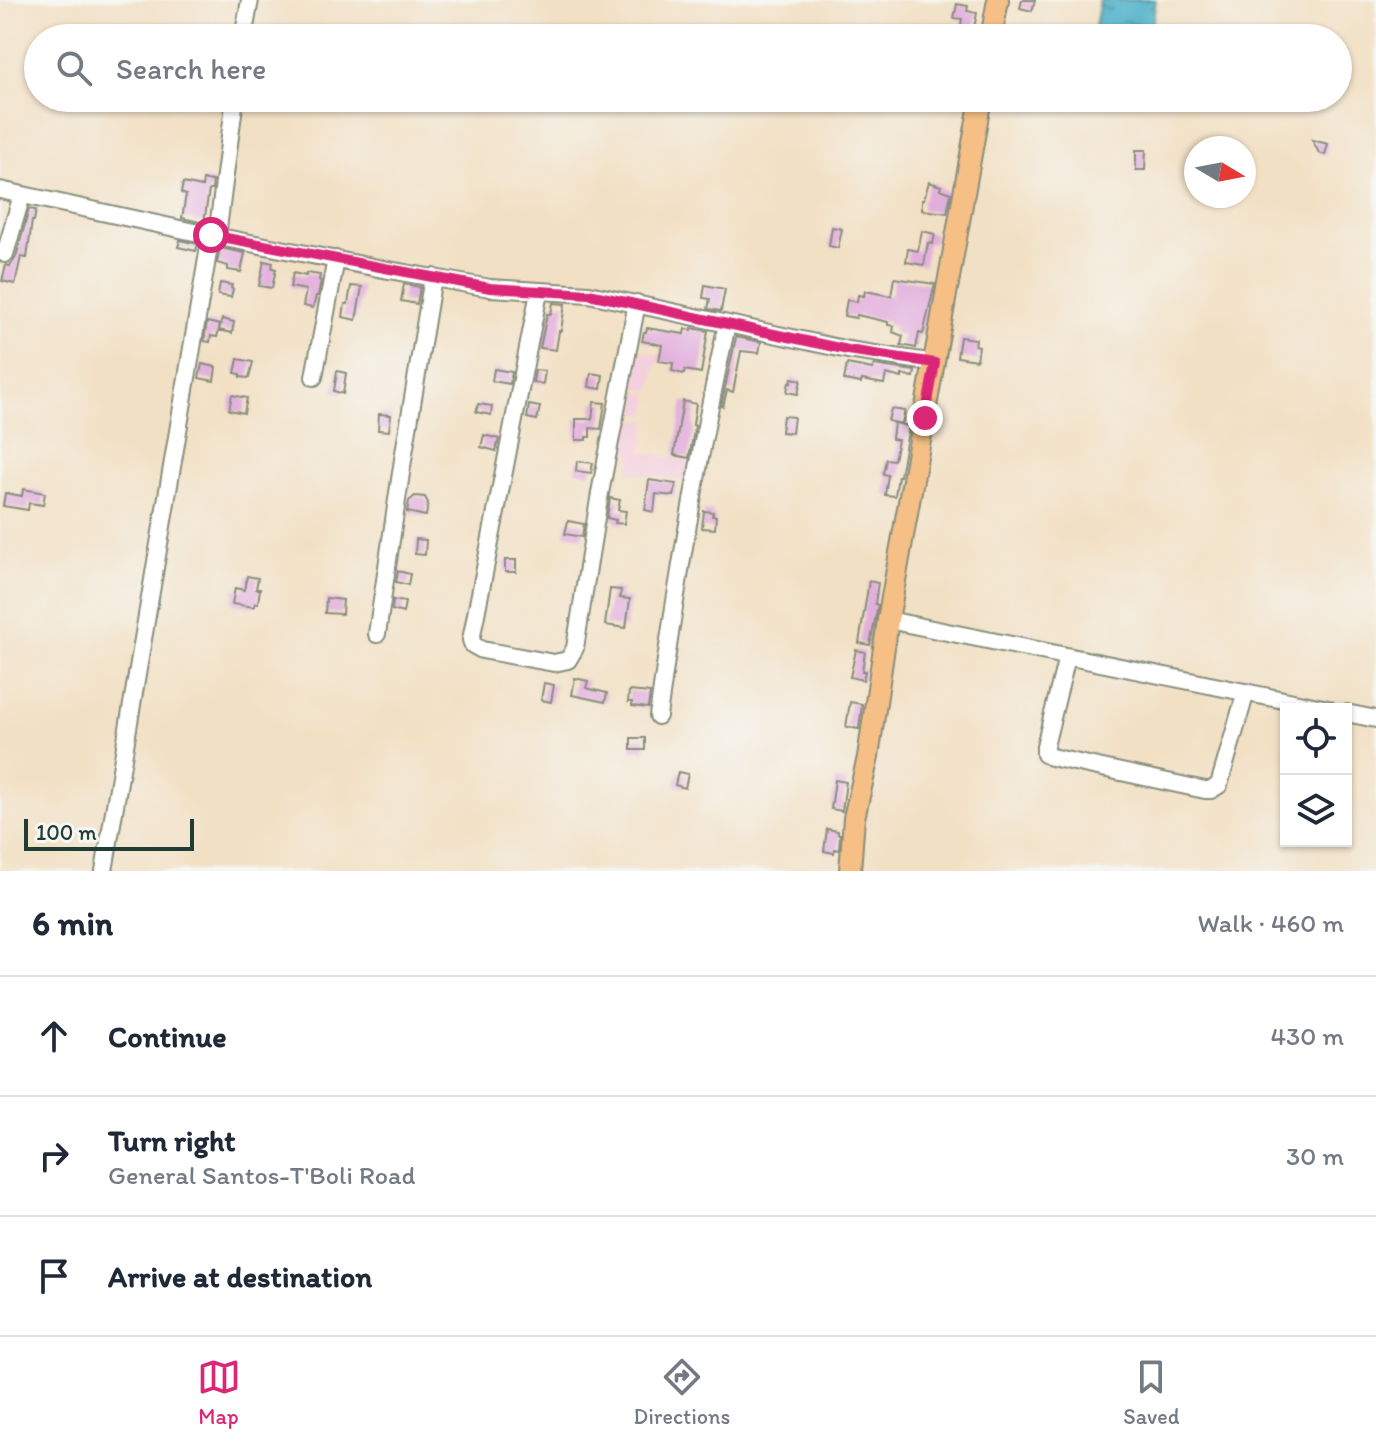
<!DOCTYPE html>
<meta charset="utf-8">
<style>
body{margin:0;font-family:Itim,sans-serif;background:#f2f2f3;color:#1f2937}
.controls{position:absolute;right:24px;bottom:24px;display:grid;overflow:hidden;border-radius:0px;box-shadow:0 2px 6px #0004}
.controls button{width:72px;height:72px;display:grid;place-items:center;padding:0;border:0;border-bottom:2px solid #e0e1e3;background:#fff;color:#1f2937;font:40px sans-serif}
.compass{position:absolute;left:1184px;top:136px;width:72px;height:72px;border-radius:50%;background:#fff;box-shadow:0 2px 6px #0004;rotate:100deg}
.scale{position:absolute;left:24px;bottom:20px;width:170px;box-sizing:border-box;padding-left:8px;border:4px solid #1f3d34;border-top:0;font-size:22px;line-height:28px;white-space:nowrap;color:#1f3d34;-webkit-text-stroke:6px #f6f6f2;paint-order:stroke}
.stop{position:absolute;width:24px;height:24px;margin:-18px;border:6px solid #db2777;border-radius:50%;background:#fff}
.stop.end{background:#db2777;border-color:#fff;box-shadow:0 2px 8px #0008}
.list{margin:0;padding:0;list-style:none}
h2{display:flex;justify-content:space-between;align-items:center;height:104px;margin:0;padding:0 32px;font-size:34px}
h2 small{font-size:26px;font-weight:400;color:#747a83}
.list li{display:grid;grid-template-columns:52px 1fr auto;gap:24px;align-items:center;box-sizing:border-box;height:120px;padding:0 32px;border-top:2px solid #e0e1e3}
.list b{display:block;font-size:30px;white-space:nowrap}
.list p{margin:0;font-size:26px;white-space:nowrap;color:#747a83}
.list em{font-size:26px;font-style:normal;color:#747a83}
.icon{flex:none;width:44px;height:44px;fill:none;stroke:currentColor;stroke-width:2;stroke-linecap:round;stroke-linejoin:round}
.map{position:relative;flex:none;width:1376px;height:871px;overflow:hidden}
.search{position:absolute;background:#fff;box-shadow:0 2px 6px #0004;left:24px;right:24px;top:24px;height:88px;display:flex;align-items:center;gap:20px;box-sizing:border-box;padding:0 28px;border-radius:44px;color:#747a83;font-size:30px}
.sheet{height:464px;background:#fff}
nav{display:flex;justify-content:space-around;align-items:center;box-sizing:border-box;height:112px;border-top:2px solid #e0e1e3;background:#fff;font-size:22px;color:#747a83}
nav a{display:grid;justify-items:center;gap:4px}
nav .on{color:#db2777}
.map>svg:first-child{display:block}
.built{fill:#f4cfdd}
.water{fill:url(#water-ripples);stroke:#34767e;stroke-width:2}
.building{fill:#e2afdd}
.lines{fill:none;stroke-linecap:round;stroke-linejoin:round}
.minor-casing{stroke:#888e7c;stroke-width:20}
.major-casing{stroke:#888e7c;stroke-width:24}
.minor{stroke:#fff;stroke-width:16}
.major{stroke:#f5bf86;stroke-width:20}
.route{stroke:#db2777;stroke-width:10}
</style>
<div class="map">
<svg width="1376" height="871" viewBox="0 0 1376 871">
<defs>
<pattern id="water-ripples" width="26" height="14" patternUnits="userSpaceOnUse" patternTransform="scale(2)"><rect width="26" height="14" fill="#48afc7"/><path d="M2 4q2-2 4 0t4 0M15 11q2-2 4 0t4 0" fill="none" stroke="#3b90a2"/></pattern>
</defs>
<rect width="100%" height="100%" fill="#f6f6f2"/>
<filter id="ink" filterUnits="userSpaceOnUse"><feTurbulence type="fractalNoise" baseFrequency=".0125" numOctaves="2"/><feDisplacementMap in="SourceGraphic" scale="16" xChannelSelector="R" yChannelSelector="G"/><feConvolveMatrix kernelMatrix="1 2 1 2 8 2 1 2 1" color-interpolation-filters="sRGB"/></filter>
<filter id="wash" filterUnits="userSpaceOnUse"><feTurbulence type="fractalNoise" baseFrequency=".006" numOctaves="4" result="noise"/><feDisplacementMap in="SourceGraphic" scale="32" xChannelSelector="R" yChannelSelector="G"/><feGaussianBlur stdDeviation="1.8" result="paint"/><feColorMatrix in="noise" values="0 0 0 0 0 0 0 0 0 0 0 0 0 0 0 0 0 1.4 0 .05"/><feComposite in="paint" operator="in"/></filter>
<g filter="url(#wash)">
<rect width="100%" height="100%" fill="#f2e0c4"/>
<path class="built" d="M638 351 660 355 658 365H656L651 391 634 387 638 362 636 361Z
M638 393 650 395 647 414 634 412Z
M630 419 647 421 642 452 692 461 689 482 629 472 632 453 625 452Z"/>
<path class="water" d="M1100 0H1156L1150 38H1124L1094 31Z"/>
<g id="blocks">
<path class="building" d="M1022 0H1035L1032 11 1020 8Z
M957 4 968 6 967 11 977 13 972 38H959L962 19 954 18Z
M1312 140 1328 144 1325 155 1319 153Z
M1136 150H1146L1145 170H1136Z
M203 180 213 181 212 190H209L204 223 182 218 186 195 181 193 183 183 202 187Z
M929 182 941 186 940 189 951 193 947 213 922 210V199H924Z
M29 209 36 210 34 221H32L27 258 21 257 15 284 2 281 6 265 10 266 16 257Z
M832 227 842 229 838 248 829 246Z
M922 231 935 234 933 244 928 243 924 265 906 262 908 249 918 251Z
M180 240 198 244 196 251 178 247Z
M220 248 245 253 241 272 228 270V266L217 263Z
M264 261 273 263 272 268 276 269 272 288 259 286Z
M293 273 306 276V273L320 275 319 280 321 281 318 296H316L313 308 303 306 306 290 290 287Z
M894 278 935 284 923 334 919 333 916 348 901 345 903 336 893 332 894 326 888 325V322L857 315 856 318 844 316 847 300 857 302 858 295 864 296 865 291 891 296Z
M220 283 232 285 231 288 233 289 231 297 218 295Z
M404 284 420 287 417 304 401 301Z
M705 285 725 289 721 311 708 309 710 299 703 298Z
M351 286 362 287 356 320 343 317 345 304H348Z
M553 303 565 304 561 331H559L556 350 540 348 547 314H551Z
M222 319 234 322 232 333 219 330Z
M207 322 220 325 217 337 211 336 210 342 204 341Z
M647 328 684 334 685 329 692 330V328L708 331 701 373 685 370 684 374 672 371 673 363 659 361 662 345 642 341 644 332H646Z
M736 337 761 342 759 353 741 351 733 392 727 390 723 407 721 406Z
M960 337 976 339 975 345 979 346 977 360 957 357Z
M238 359 253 362 249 378 240 377V374L235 373Z
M202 364 216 367 214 381 199 378Z
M847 364 873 369 874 365 915 371 914 377 902 375V378L886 374 884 384 862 380 861 383 844 380Z
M494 369 512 372 510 384 492 381Z
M535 370 545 371 543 384 533 382Z
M337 371 346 373 343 394 334 391Z
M591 373 603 375 601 389 589 387Z
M792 378 801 380 798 394 787 392 789 382 791 383Z
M232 395 247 398 244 413 229 410Z
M683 401 696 404 693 425 695 426 689 458 674 455Z
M594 402 605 403 601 429 590 428V437H586V440H576V419H592Z
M478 404 492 406 491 415 476 412Z
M529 405 540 407 537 420 527 418Z
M891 409 905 411 902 424 888 421Z
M379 414 391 415 389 431 378 430Z
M783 416 794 417 792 433 781 432Z
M894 423 909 426 900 476H898L895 496 885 495 888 475 883 474 886 459 894 460 898 440 892 439Z
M484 435 499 439 496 451 481 447Z
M577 461 593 463 591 473 576 471Z
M649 480 676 484 674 496 656 494 654 512 645 510Z
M23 489 45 493 43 505 29 503 28 510 3 506 5 493 22 496Z
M415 496 425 497 428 503 426 516 407 512 409 501Z
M610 498 620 500 618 510 626 511 624 524 615 523 616 520 607 518Z
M704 511 713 512 712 516H716L715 529 702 528Z
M568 521 584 524 582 537 565 534Z
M416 539 426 540 425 555 415 554Z
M505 560H516V572H505Z
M398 571 410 574 408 585 396 582Z
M247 576 258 578 256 589H260L258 603H255L254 607 232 604 235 588 244 590Z
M869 581 878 583 875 604 878 605 870 645 859 643Z
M610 589 621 590 620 598 630 599 626 628 605 625Z
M326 598 343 600 342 614 325 613Z
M393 600 405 602 403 613 392 610Z
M856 650 865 652 862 671H865L863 680 850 677Z
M575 678 588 681 586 688 607 693 605 702 572 695Z
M544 683 554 685 551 702 541 700Z
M629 691 650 693 648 708 632 706V702H628Z
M850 702 862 704 859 729 846 727Z
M631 738H645V750H631Z
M678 772 688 774 685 788 675 785Z
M835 780 846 782 842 811 831 809Z
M827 829 838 831V834H840L839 850 835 849 834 853 824 851Z"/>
</g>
</g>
<g filter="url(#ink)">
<use href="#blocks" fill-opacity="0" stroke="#888e7c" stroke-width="2"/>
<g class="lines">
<defs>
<path id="minor" d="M243 38 250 0
M0 190 189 231 383 269 490 288 589 294 848 350 935 363
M217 236 235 98
M5 254 22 195
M539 292 471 640 473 645 482 650 554 663 568 660 575 648 600 493 637 303
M314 377 336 259
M888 620 1328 709
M377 634 404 453 433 277
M1067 657 1045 746V754L1051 757 1205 790H1211L1219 785 1246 692
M1346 713 1376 719
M658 716C676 584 699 454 727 324
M104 871 211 235"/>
<path id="major" d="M991 38 998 0
M850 871 854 818 868 757 888 620 981 98"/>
</defs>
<use href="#minor" class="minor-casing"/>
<use href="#major" class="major-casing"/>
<use href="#minor" class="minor"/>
<use href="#major" class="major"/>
</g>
</g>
<g class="lines" filter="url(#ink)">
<path class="route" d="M211 235 490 288 589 294 848 350 935 363 925 418"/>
</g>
</svg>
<div class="controls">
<button><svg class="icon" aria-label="locate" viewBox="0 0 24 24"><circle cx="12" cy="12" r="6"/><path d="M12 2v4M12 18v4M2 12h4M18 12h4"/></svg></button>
<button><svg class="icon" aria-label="layers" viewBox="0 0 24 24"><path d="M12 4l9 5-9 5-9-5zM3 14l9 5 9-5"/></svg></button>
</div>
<svg class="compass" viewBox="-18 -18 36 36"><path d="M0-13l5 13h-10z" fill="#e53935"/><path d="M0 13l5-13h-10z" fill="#747a83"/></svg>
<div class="scale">100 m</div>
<div class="stop" style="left:211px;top:235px"></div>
<div class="stop end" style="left:925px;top:418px"></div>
<div class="search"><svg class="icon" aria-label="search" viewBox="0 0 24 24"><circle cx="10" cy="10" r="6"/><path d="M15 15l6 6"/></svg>Search here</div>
</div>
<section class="sheet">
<h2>6 min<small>Walk · 460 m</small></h2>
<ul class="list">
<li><svg class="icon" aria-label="ahead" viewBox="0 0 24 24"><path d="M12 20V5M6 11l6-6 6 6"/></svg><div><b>Continue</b></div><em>430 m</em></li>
<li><svg class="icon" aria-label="right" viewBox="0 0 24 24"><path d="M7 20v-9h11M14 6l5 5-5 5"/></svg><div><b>Turn right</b><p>General Santos-T'Boli Road</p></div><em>30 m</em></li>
<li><svg class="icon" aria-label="arrive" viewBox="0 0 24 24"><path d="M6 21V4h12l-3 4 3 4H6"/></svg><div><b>Arrive at destination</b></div></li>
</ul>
</section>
<nav>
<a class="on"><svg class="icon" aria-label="map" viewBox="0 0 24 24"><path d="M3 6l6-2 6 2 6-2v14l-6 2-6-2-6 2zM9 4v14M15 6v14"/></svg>Map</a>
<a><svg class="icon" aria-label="directions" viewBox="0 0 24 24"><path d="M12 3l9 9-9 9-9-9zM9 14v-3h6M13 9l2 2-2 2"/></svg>Directions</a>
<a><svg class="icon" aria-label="saved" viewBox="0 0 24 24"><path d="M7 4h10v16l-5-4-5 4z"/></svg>Saved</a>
</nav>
